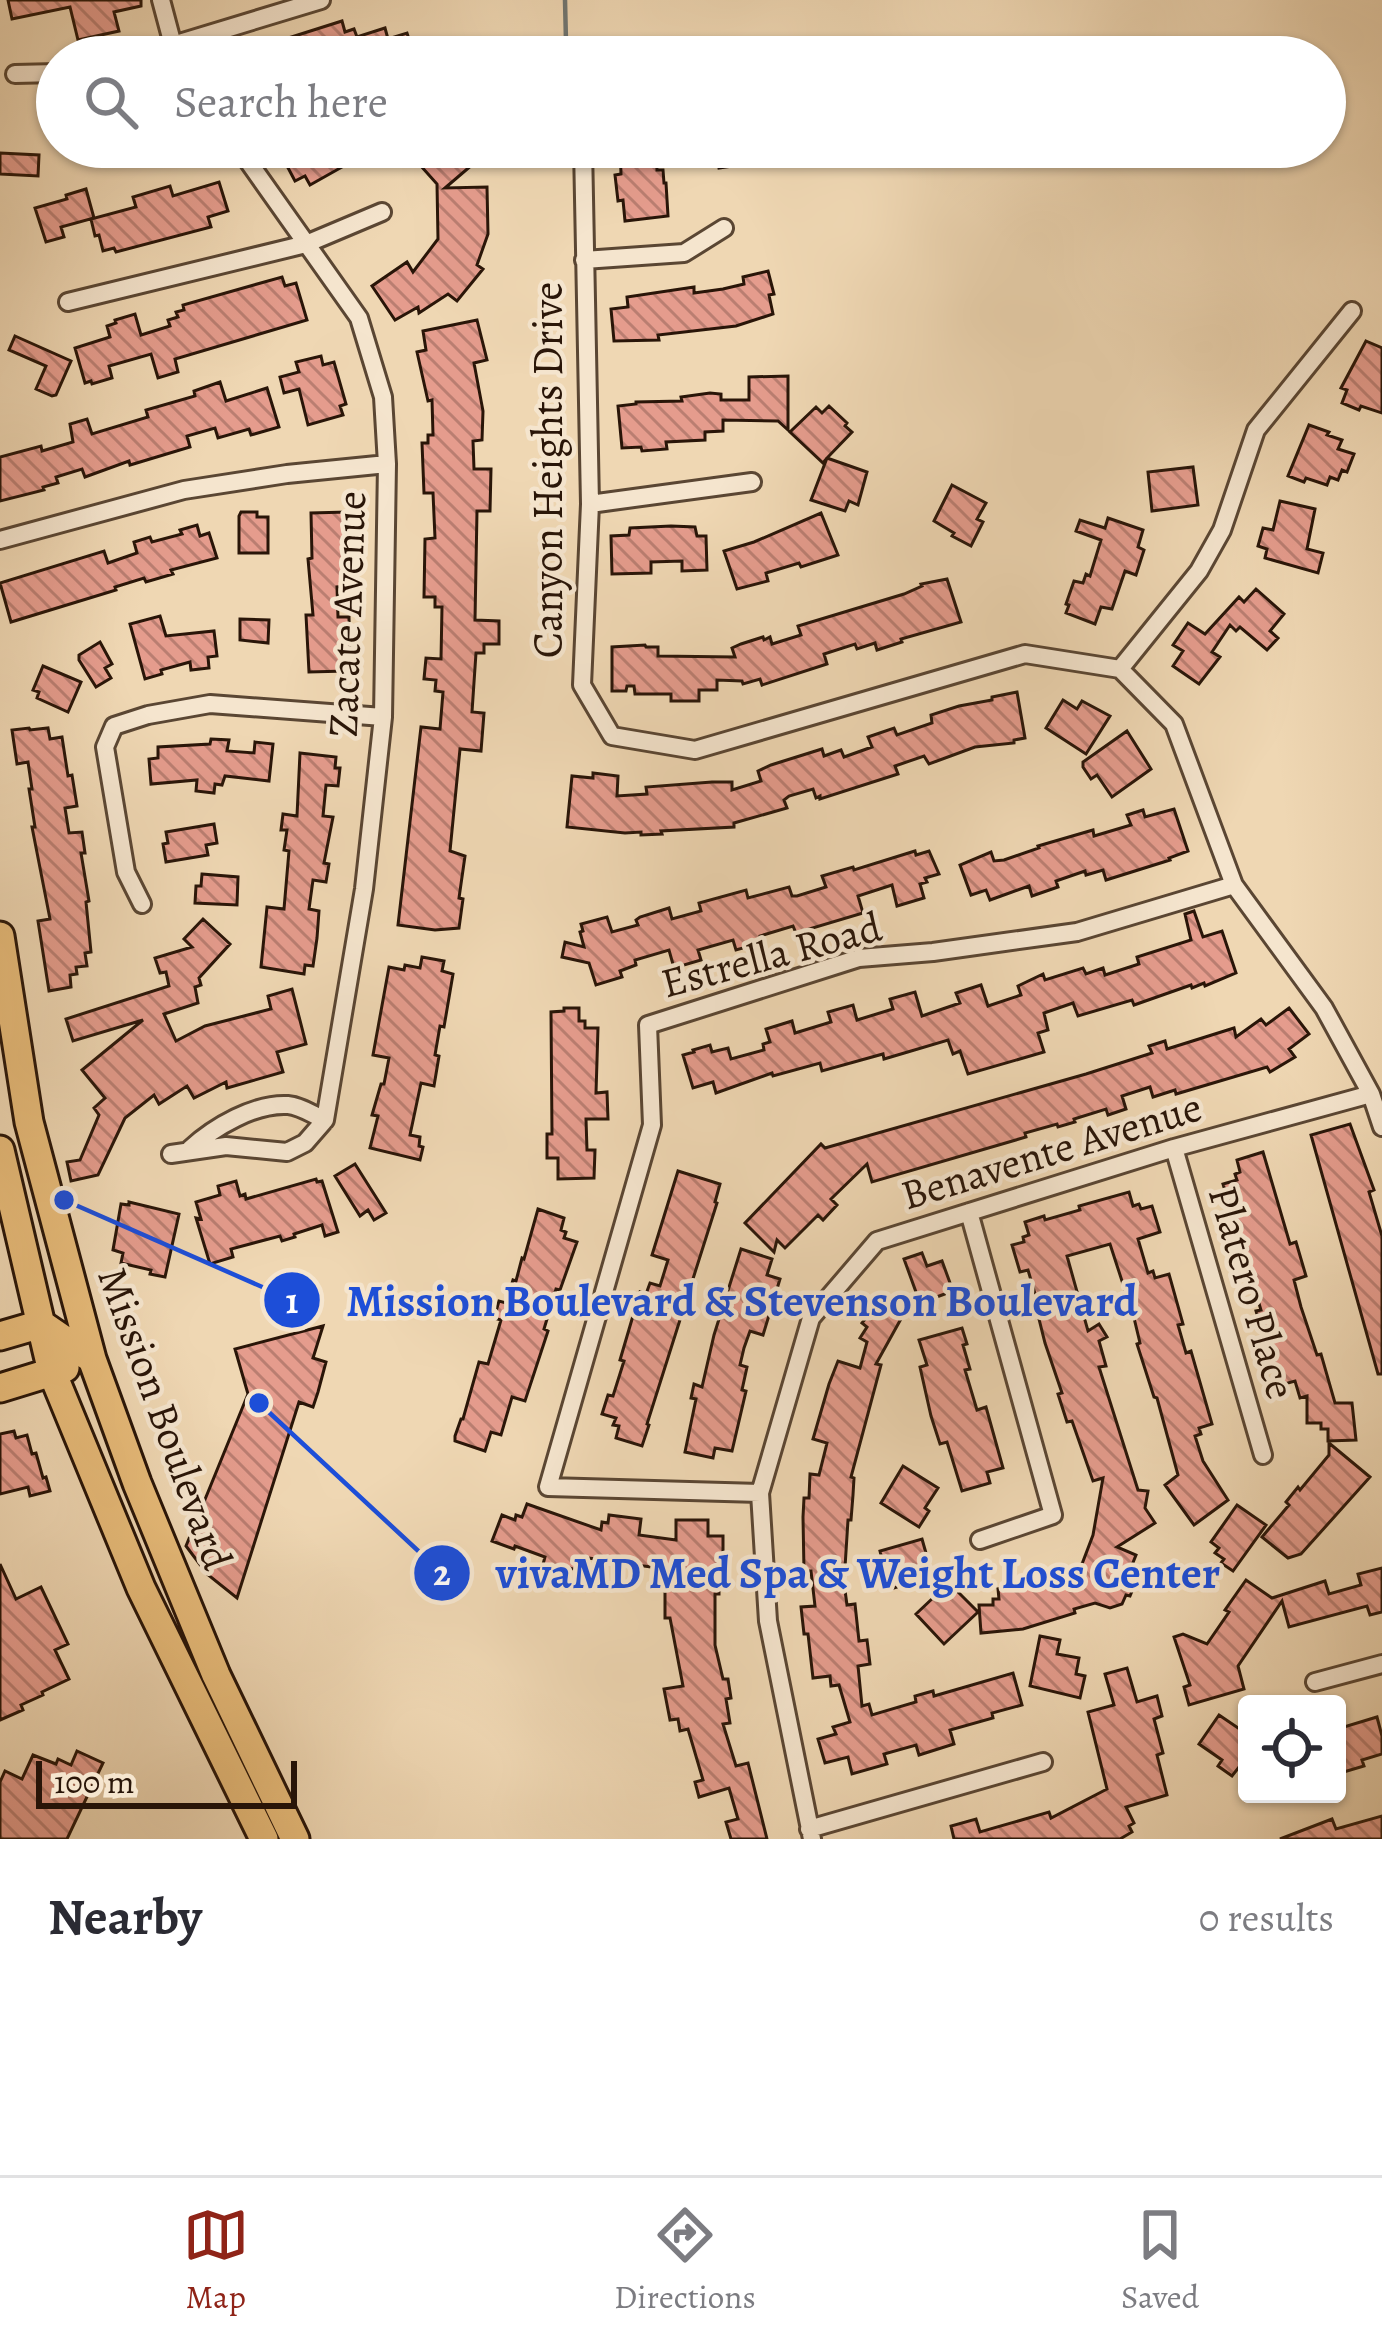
<!DOCTYPE html>
<style>
body{margin:0;font-family:Alegreya,serif;background:#f2f2f3;color:#2b2b33}
.controls{position:absolute;right:36px;bottom:36px;display:grid;overflow:hidden;border-radius:12px;box-shadow:0 3px 9px #0004}
.controls button{width:108px;height:108px;display:grid;place-items:center;padding:0;border:0;border-bottom:3px solid #e1e1e2;background:#fff;color:#2b2b33;font:60px sans-serif}
.scale{position:absolute;left:36px;bottom:30px;width:261px;box-sizing:border-box;padding-left:12px;border:6px solid #291508;border-top:0;font-size:33px;line-height:42px;white-space:nowrap;color:#291508;-webkit-text-stroke:9px #f5e5ce;paint-order:stroke}
.list{margin:0;padding:0;list-style:none}
h2{display:flex;justify-content:space-between;align-items:center;height:156px;margin:0;padding:0 48px;font-size:51px}
h2 small{font-size:39px;font-weight:400;color:#7c7c81}
.icon{flex:none;width:66px;height:66px;fill:none;stroke:currentColor;stroke-width:2;stroke-linecap:round;stroke-linejoin:round}
.map{position:relative;flex:none;width:1382px;height:1839px;overflow:hidden}
.search{position:absolute;background:#fff;box-shadow:0 3px 9px #0004;left:36px;right:36px;top:36px;height:132px;display:flex;align-items:center;gap:30px;box-sizing:border-box;padding:0 42px;border-radius:66px;color:#7c7c81;font-size:45px}
.sheet{height:336px;background:#fff}
nav{display:flex;justify-content:space-around;align-items:center;box-sizing:border-box;height:168px;border-top:3px solid #e1e1e2;background:#fff;font-size:33px;color:#7c7c81}
nav a{display:grid;justify-items:center;gap:6px}
nav .on{color:#8f2418}
.map>svg:first-child{display:block}
.lines{fill:none;stroke-linecap:round;stroke-linejoin:round}
.stream{stroke:#707672;stroke-width:4.5}
.building{fill:url(#building-back-hatch);stroke:#291508;stroke-width:3}
.minor-casing{stroke:#5a4633;stroke-width:22}
.primary-casing{stroke:#291508;stroke-width:33}
.minor{stroke:#f5e5ce;stroke-width:16}
.primary{stroke:#e8bc7a;stroke-width:27}
.labels{text-anchor:middle;stroke-width:9;stroke-linejoin:round;paint-order:stroke}
.street-label{font-size:42px;fill:#291508;stroke:#f5e5ce}
.leader{fill:none;stroke:#1d4ed8;stroke-width:4.5}
.callout-dot{fill:#1d4ed8;stroke:#f5e5ce;stroke-width:4.5}
.mark-label{font-size:36px;text-anchor:middle;font-weight:bold;fill:#fff}
.callout-label{font-size:45px;text-anchor:middle;font-weight:bold;fill:#1d4ed8;stroke:#f5e5ce;stroke-width:9;stroke-linejoin:round;paint-order:stroke}
</style>
<div class="map">
<svg width="1382" height="1839" viewBox="0 0 1382 1839">
<defs>
<pattern id="building-back-hatch" width="6" height="6" patternUnits="userSpaceOnUse" patternTransform="scale(3)"><rect width="6" height="6" fill="#e59c8d"/><path d="M-1 5l2 2M0 0l6 6M5-1l2 2" fill="none" stroke="#ba7e71"/></pattern>
</defs>
<rect width="100%" height="100%" fill="#efd7b3"/>
<filter id="stains"><feTurbulence type="fractalNoise" baseFrequency=".00167" numOctaves="4"/><feColorMatrix values="0 0 0 0 .2 0 0 0 0 .09 0 0 0 0 .02 0 0 0 .5 -.17"/></filter>
<radialGradient id="worn" r=".72"><stop offset=".6" stop-color="#630" stop-opacity="0"/><stop offset="1" stop-color="#630" stop-opacity=".3"/></radialGradient>
<g class="lines">
<path class="stream" d="M565 0 566 42"/>
</g>
<path class="building" d="M8 0H141V6L114 12 119 31 78 40 70 7 12 19Z
M342 21 345 32 354 29 357 37 385 28 388 39 407 33 415 57H239L238 54Z
M277 147H352L358 158 310 185 305 176 295 181Z
M404 147H493L445 188 487 187 488 234 477 265 483 269 457 301 448 294 419 313 418 307 395 320 372 286 407 262 413 272 438 239 437 184Z
M620 147H656L657 170H663L664 183H666L668 216 625 221 623 200 618 201 615 175 621 174Z
M716 147H744L746 164 719 168Z
M0 153 39 155 38 176 0 174Z
M219 182 228 211 208 217 211 227 116 252 114 248 103 251 99 235 95 236 91 219 136 207 133 197 170 186 173 196Z
M86 189 94 218 61 227 64 237 46 242 35 208 67 199 66 195Z
M768 271 774 294 769 295 773 314 736 326 658 335 659 340 614 341 611 309 628 307 627 297 694 287V293L723 289 744 284 743 277Z
M282 277 285 286 296 283 307 320 175 359 178 372 158 378 151 354 109 366 112 378 92 384 91 381 85 383 75 348 110 337 107 326 116 323 115 320 135 314 141 335 170 326 168 320 178 317 176 312 184 310 183 305Z
M477 320 487 360 474 363 483 411 482 440 473 441 474 469H491L490 511H477L475 620 499 621V644H484V653H476L472 712 484 713 481 751 460 749 450 851 465 856 459 898 463 899 459 928 435 930 398 925 421 727 440 729 443 692 435 691 436 680 424 679 426 658 441 659 442 607H435V597H424L425 539 435 538 433 493H424L422 443H428V435H433L432 400 428 401 417 352 426 350 423 331Z
M15 336 71 361 56 395 52 396 36 389 46 366 9 350Z
M1366 341 1382 348V413L1361 406 1359 410 1342 403 1347 390 1341 388Z
M321 356 323 365 334 362 346 404 340 406 343 415 308 425 299 389 284 393 280 377 299 372 296 362Z
M788 376V430L778 421 723 420V431L705 432V440L666 442 667 449 642 451 641 447 622 448 618 406 636 404V402L682 401 681 397 710 393 721 394V400H749V377Z
M220 382 226 401 267 388 279 427 251 435 249 429 218 438 215 428 187 436 190 447 130 465 129 461 85 477 82 469 56 477 58 483 43 487 44 490 0 501V457L41 446 42 451 73 442 70 424 87 419 92 434 148 417 146 410 195 396 194 391Z
M829 406 847 423 845 426 852 432 827 458 867 472 858 505 849 501 845 511 811 500 827 458 823 463 790 432 816 407 822 413Z
M1309 425 1329 432 1327 435 1342 440 1338 449 1354 454 1347 472 1342 470 1338 480 1330 477 1327 485 1306 478 1304 482 1288 476Z
M1193 467 1198 505 1152 511 1148 472Z
M952 485 986 503 977 519 983 522 971 546 952 536 954 533 934 521Z
M1280 501 1315 509 1307 549 1323 553 1318 573 1265 558 1267 549 1258 546 1263 528 1273 530Z
M241 512H257V517H268V553H239V516Z
M347 512 348 537 344 538V569L349 568 350 586 337 587 338 617H349L350 660H345L346 671 309 672 306 615H313L308 559 312 558 311 513Z
M821 513 838 555 801 567 799 563 766 573 768 581 737 589 724 551 754 542Z
M1108 518 1143 530 1138 547 1144 550 1136 575 1125 571 1112 609 1101 607 1095 624 1066 613 1069 605 1066 604 1074 581 1083 583 1086 574 1090 576 1101 540 1076 531 1080 520 1105 528Z
M197 525 200 536 209 533 217 558 171 570 173 574 146 582 144 578 115 587 116 590 11 622 0 583 104 551 108 563 137 553 134 542 150 537 152 542 182 534 180 530Z
M671 526 695 527 697 536H706L707 570 682 571V561L651 562V573L612 574 611 536 629 535 630 528Z
M947 579 961 622 901 639 902 642 877 650 875 643 857 649 855 644 824 654 827 664 762 685 760 679 743 684 742 681 717 680V690H699V701H671V694H635L634 686H627L626 691H612V647L645 645 646 647H658V656L735 657 732 648 741 644 763 637 764 640 770 637 772 644 801 635 798 626 904 594 922 586 921 584Z
M1256 589 1284 614 1270 631 1278 638 1267 650 1240 627 1236 631 1230 625 1212 652 1220 657 1199 684 1173 666 1183 651 1173 645 1188 623 1205 634 1239 597 1244 602Z
M160 616 166 636 214 631 217 656 208 657 209 668 191 670 190 662 161 670 162 674 145 679 130 624Z
M240 619 269 620 268 643 240 640Z
M100 642 112 664 105 668 111 678 96 687 79 660V655Z
M43 666 81 682 68 712 37 698 39 692 33 690Z
M1017 692 1025 738 1014 740V743L975 747 929 764 924 756 895 766 898 774 820 799V796L816 798 813 789 789 796 784 800 787 808 734 823V827L661 831 662 834 641 835V832L625 833 567 827 572 776 593 778V773L618 776 617 796 647 794 646 787 712 782H732V790L761 781 758 771 771 765 822 749 824 756 841 750 844 757 872 747 868 737 894 728 897 735 932 723 931 715 959 706 992 700V697Z
M1063 700 1077 709 1082 701 1110 716 1086 754 1046 728Z
M29 728 30 730 48 728 50 739 62 737 68 776 72 775 77 806 65 808 69 833 82 832 85 853H81L89 901 86 902 91 952 85 953 87 966 76 967 77 974 70 975 71 987 49 991 38 921 50 919 32 827H35L29 789H32L28 762 17 764 12 730Z
M1127 731 1151 769 1112 797 1097 775 1091 779 1083 767V762Z
M211 739 229 740 227 751 254 753 255 742 273 744 269 781 225 776 222 785 215 784 214 793 196 791 197 780 151 784 149 759 158 758V747L210 744Z
M300 753 336 757 335 768H340L338 786 326 785 323 816 333 817 324 863 329 864 326 882 313 880 309 909 319 911 317 938 313 966 305 965 304 974 261 967 267 907 284 909 289 851 284 850 287 830H281L283 814 297 816Z
M1174 809 1188 851 1169 858 1170 860 1106 880 1103 870 1086 875 1085 871 1056 881 1058 887 1032 896 1029 886 990 900 986 890 971 895 960 865 991 852 994 861 1004 860 1039 848 1038 846 1093 830 1094 836 1131 825 1127 815 1143 810 1145 817Z
M214 824 217 843 206 845 208 855 166 862 163 844 168 843 166 832Z
M915 851 916 855 929 851 939 874 925 878 927 882 920 884 924 898 897 906 892 885 858 896 863 913 796 933 793 926 760 936 761 943 736 950 733 940 698 950 701 960 674 968 669 950 635 960 636 965 620 971 622 977 596 985 589 963 562 957 565 942 584 947 580 932 583 931 581 924 607 917 612 932 638 925 636 920 640 917 669 908 672 919 701 911 699 903 746 890 748 898 789 887 792 896H797L826 887 822 876 853 867 854 870Z
M202 874 238 877 237 905 195 903 196 886H201Z
M1194 911 1203 937 1222 931 1236 973 1205 986 1204 983 1192 988 1191 985 1134 1005 1132 1000 1078 1016 1073 1003 1044 1013 1048 1030 1038 1033 1044 1052 968 1074 960 1051 953 1054 948 1040 884 1059 883 1054 822 1071 820 1063 773 1076 772 1073 716 1093 713 1082 693 1088 683 1055 694 1052 693 1050 710 1045 712 1052 728 1048 731 1059 764 1050 763 1044 770 1042 766 1029 792 1021 795 1033 831 1022 828 1012 853 1005 857 1020 893 1009 890 999 915 992 922 1016 960 1003 956 993 981 985 988 1006 1021 995 1018 986 1043 974 1045 980 1083 968 1086 974 1103 968 1105 975 1139 964 1137 957 1191 940 1185 914Z
M203 919 230 944 199 978 201 985 195 987 198 1003 164 1014 176 1041 205 1026 271 1009 268 996 292 989 306 1044 277 1052 283 1072 227 1088 226 1082 194 1098 187 1086 159 1104 154 1095 125 1118 98 1175 71 1181 67 1162 80 1160 99 1115 94 1108 105 1098 82 1070 143 1020 73 1041 66 1019 169 986 166 972 160 973 155 958 192 947 184 939Z
M422 957 444 961 442 971 453 974 444 1027 440 1026 435 1055 439 1056 434 1086 421 1083 410 1135 420 1137 419 1146 423 1147 420 1160 370 1148 378 1116 372 1115 381 1084H384L389 1058 373 1055 389 967 404 970 405 965 420 968Z
M564 1008H579V1021H585V1028H598L596 1093 607 1092 608 1119H586L587 1150H595L594 1178 558 1179V1158H547V1134H552L551 1012 564 1011Z
M1289 1008 1309 1034 1289 1049 1295 1057 1270 1072 1267 1067 1176 1094 1175 1090 1153 1097 1150 1087 1122 1096 1126 1109 1108 1115 1106 1109 1074 1119 1075 1122 1058 1127 1057 1124 1025 1133 1026 1137 872 1182 867 1164 831 1199 837 1205 823 1220 818 1215 785 1248 777 1240 774 1252 745 1223 821 1144 825 1148 1086 1074 1152 1053 1149 1046 1165 1041 1167 1049 1234 1028 1236 1037 1261 1019 1266 1025Z
M1350 1124 1374 1190 1369 1192 1382 1236V1374H1378L1311 1135Z
M1263 1152 1290 1244 1296 1242 1306 1276 1294 1280 1301 1307 1317 1355 1321 1354 1335 1403H1352L1356 1440 1328 1441V1429H1321V1423H1307V1396L1300 1398 1295 1381 1281 1385 1268 1341 1265 1342 1256 1311 1261 1310 1223 1184 1237 1180 1235 1174 1240 1172 1237 1160Z
M355 1164 386 1213 374 1220 368 1210 360 1216 335 1176Z
M678 1171 720 1184 715 1202 717 1203 647 1424 649 1425 642 1446 616 1438 619 1426 613 1425 616 1418 602 1414 608 1395 613 1396 624 1361 620 1360 640 1292 646 1294 650 1283 660 1286 668 1260 652 1255Z
M316 1179 317 1182 322 1181 338 1232 325 1236 322 1225 294 1234 295 1237 282 1241 280 1236 231 1249 233 1257 210 1264 196 1218 201 1219 196 1202 220 1195 218 1186 236 1181 240 1196 245 1194 246 1199Z
M1129 1192 1133 1206 1139 1204 1141 1209 1152 1206 1160 1232 1138 1239 1148 1273 1153 1271 1155 1278 1169 1274 1183 1324 1178 1325 1186 1353 1191 1351 1212 1424 1199 1428 1201 1434 1195 1436 1203 1461 1228 1500 1194 1525 1165 1485 1178 1475 1157 1398 1154 1397 1137 1344 1140 1343 1134 1318 1110 1244 1067 1256 1088 1331 1099 1324 1107 1337 1099 1341 1106 1366 1099 1367 1138 1490 1148 1491 1145 1508 1155 1523 1117 1547 1136 1555 1128 1575 1137 1579 1130 1596 1126 1595 1122 1604 1110 1608 1095 1603 1074 1609 1075 1613 1023 1629 981 1633 979 1605H993V1599H999L998 1589 1033 1587 1030 1576 1046 1571 1047 1574 1082 1564 1093 1535 1103 1478 1093 1481 1072 1421 1067 1422 1058 1394 1062 1393 1045 1343 1038 1315 1041 1314 1028 1270 1020 1272 1012 1245 1024 1242 1023 1237 1029 1235 1025 1222 1044 1216 1045 1220 1080 1210 1079 1206Z
M129 1202 179 1214 165 1277 150 1274 151 1270 121 1263 123 1253 113 1250 121 1204 129 1205Z
M538 1209 564 1218 561 1230 566 1232 564 1238 577 1242 560 1290 556 1289 544 1329 548 1331 525 1401 512 1397 501 1435 491 1432 485 1451 455 1441V1436L461 1419H463L479 1362 488 1364 501 1320 494 1318 499 1301 506 1303 513 1280 516 1281 522 1258 524 1259Z
M741 1249 772 1259 767 1275 780 1279 763 1335 750 1331 744 1348 740 1365 747 1367 742 1390 746 1391 732 1451 715 1448 713 1458 685 1452 696 1399 691 1398 694 1384 702 1387 714 1335Z
M922 1253 927 1266 942 1261 953 1291 920 1303 904 1259Z
M865 1296 902 1317 876 1364 881 1365 851 1477 854 1478 853 1495 851 1520H848L844 1583 847 1605 855 1604 859 1641 867 1640 870 1664 858 1666 862 1706 869 1704 872 1715 916 1702 915 1696 933 1691 934 1696 1013 1673 1022 1705 992 1713 993 1718 950 1730 954 1744 919 1755 916 1745 884 1754 887 1764 852 1774 848 1757 825 1763 818 1739 836 1734 833 1727 850 1722 839 1685 831 1686 830 1676 813 1678 808 1634H804L801 1607 815 1606 811 1571H804L803 1517 804 1498H809L810 1474 819 1475 827 1443 813 1439 829 1384 838 1361 860 1368 867 1342 860 1338 867 1327 862 1323 866 1318 856 1310Z
M323 1326 313 1358 326 1362 318 1392 313 1407 299 1402 237 1598 207 1574 186 1546 248 1394 235 1349Z
M962 1328 967 1344 963 1345 970 1369 965 1370 977 1410 986 1407 1003 1468 987 1472 990 1483 962 1491 947 1442 940 1444 931 1416 920 1367 927 1365 919 1340Z
M14 1431 16 1438 27 1435 32 1454 36 1453 43 1478 46 1477 50 1491 30 1496 28 1487 0 1494V1434Z
M1329 1443 1370 1477 1301 1554 1288 1558 1262 1537 1289 1505 1286 1502 1298 1487 1300 1490 1329 1455Z
M903 1466 938 1488 925 1508 929 1511 919 1527 881 1503Z
M527 1504 601 1530 602 1522 608 1523 609 1515 641 1519 639 1535 676 1540V1520H708V1536H723V1563L719 1564V1594H715V1645L723 1679H728L731 1698 726 1699 730 1723 723 1724 736 1766 748 1763 767 1839H731L726 1822 738 1819 729 1788 699 1797 695 1782 703 1780 688 1729 680 1731 678 1719 670 1720 664 1689 683 1686 670 1618H665V1569L588 1558 583 1572 560 1565 557 1573 542 1568 545 1557 515 1546 514 1549 492 1541 502 1515 515 1520 516 1515 522 1517Z
M1237 1505 1266 1525 1233 1571 1221 1563 1224 1559 1215 1553 1219 1548 1211 1542Z
M922 1539 935 1585 943 1577 978 1612 944 1644 916 1614 935 1596 920 1580 887 1590 881 1568 884 1567 880 1551Z
M0 1564 16 1599 41 1587 68 1644 55 1650 69 1679 42 1692 43 1695 21 1705 23 1710 0 1720Z
M1382 1568V1612L1370 1615 1367 1606 1289 1627 1282 1601 1238 1666 1244 1689 1189 1705 1184 1687 1190 1685 1174 1637 1183 1634 1207 1644 1229 1612 1225 1610 1246 1580 1272 1598 1325 1581 1329 1594 1361 1585 1358 1574Z
M1040 1636 1060 1640 1057 1654 1079 1658 1076 1674 1085 1676 1080 1698 1030 1686Z
M1127 1668 1137 1702 1157 1696 1162 1716 1154 1719 1163 1753 1157 1755 1167 1795 1126 1807 1134 1823 1129 1826 1132 1832 1120 1839H954L951 1826 976 1819 980 1832 1049 1812 1051 1818 1107 1789 1088 1712 1114 1705 1105 1674Z
M1219 1715 1247 1734V1757L1232 1776 1218 1766 1222 1760 1199 1744Z
M1377 1717 1382 1736V1754L1362 1760 1364 1766 1337 1774V1729Z
M77 1751 103 1763 67 1839H0V1782L5 1771 22 1779 33 1755 56 1764 58 1759 71 1765Z
M1382 1816V1839H1280L1332 1819 1336 1829Z"/>
<g class="lines">
<defs>
<path id="minor" d="M161 0 173 45 180 57
M143 57 173 45 321 0
M15 74 57 73
M583 147 590 504 582 685 612 736 695 750 1025 654 1120 669 1174 724 1234 885 1324 1008 1371 1094 1382 1127
M584 260 684 253 724 228
M68 302 306 244 382 212
M590 504 752 482
M0 540 184 490 287 474 387 464
M1120 669 1199 571 1222 530 1256 430 1352 311
M142 904 126 872 105 747 114 726 148 715 210 704 383 717
M1174 1148 1263 1455
M190 1149C214 1127 255 1103 288 1105 301 1106 313 1115 325 1120
M171 1154 226 1146 287 1152 305 1143 325 1120 364 889 383 717 387 464 383 397 359 318 238 147
M969 1212 1053 1515 980 1540
M760 1493 548 1487 652 1125 648 1025 859 958 933 952 1077 932 1234 885
M1315 1682 1382 1664
M809 1829 1043 1762
M812 1839 768 1621 760 1493 811 1318 877 1241 1174 1148 1371 1094"/>
<path id="primary" d="M0 936 29 1122 92 1359 137 1483 216 1675 295 1839
M0 1150 52 1372 141 1588 264 1839
M0 1336 41 1324 92 1359
M0 1388 65 1368"/>
</defs>
<use href="#minor" class="minor-casing"/>
<use href="#primary" class="primary-casing"/>
<use href="#minor" class="minor"/>
<use href="#primary" class="primary"/>
</g>
<g class="labels">
<g class="street-label">
<text transform="translate(547 470) rotate(-90)" y="15">Canyon Heights Drive</text>
<text transform="translate(346 614) rotate(-88)" y="15">Zacate Avenue</text>
<text transform="translate(771 954) rotate(-15)" y="15">Estrella Road</text>
<text transform="translate(1051 1150) rotate(-17)" y="15">Benavente Avenue</text>
<text transform="translate(1253 1292) rotate(74)" y="15">Platero Place</text>
<text transform="translate(166 1418) rotate(70)" y="15">Mission Boulevard</text>
</g>
</g>
<path class="leader" d="M64 1200L292 1300M259 1403L442 1573"/>
<g class="callout-dot">
<circle cx="64" cy="1200" r="12"/>
<circle cx="259" cy="1403" r="12"/>
<circle cx="292" cy="1300" r="30"/>
<circle cx="442" cy="1573" r="30"/>
</g>
<g class="mark-label">
<text x="292" y="1313">1</text>
<text x="442" y="1585">2</text>
</g>
<g class="callout-label">
<text x="742" y="1316">Mission Boulevard &amp; Stevenson Boulevard</text>
<text x="858" y="1588">vivaMD Med Spa &amp; Weight Loss Center</text>
</g>
<rect width="100%" height="100%" filter="url(#stains)"/>
<rect width="100%" height="100%" fill="url(#worn)"/>
</svg>
<div class="controls">
<button><svg class="icon" aria-label="locate" viewBox="0 0 24 24"><circle cx="12" cy="12" r="6"/><path d="M12 2v4M12 18v4M2 12h4M18 12h4"/></svg></button>
</div>
<div class="scale">100 m</div>
<div class="search"><svg class="icon" aria-label="search" viewBox="0 0 24 24"><circle cx="10" cy="10" r="6"/><path d="M15 15l6 6"/></svg>Search here</div>
</div>
<section class="sheet">
<h2>Nearby<small>0 results</small></h2>
<ul class="list">
</ul>
</section>
<nav>
<a class="on"><svg class="icon" aria-label="map" viewBox="0 0 24 24"><path d="M3 6l6-2 6 2 6-2v14l-6 2-6-2-6 2zM9 4v14M15 6v14"/></svg>Map</a>
<a><svg class="icon" aria-label="directions" viewBox="0 0 24 24"><path d="M12 3l9 9-9 9-9-9zM9 14v-3h6M13 9l2 2-2 2"/></svg>Directions</a>
<a><svg class="icon" aria-label="saved" viewBox="0 0 24 24"><path d="M7 4h10v16l-5-4-5 4z"/></svg>Saved</a>
</nav>
